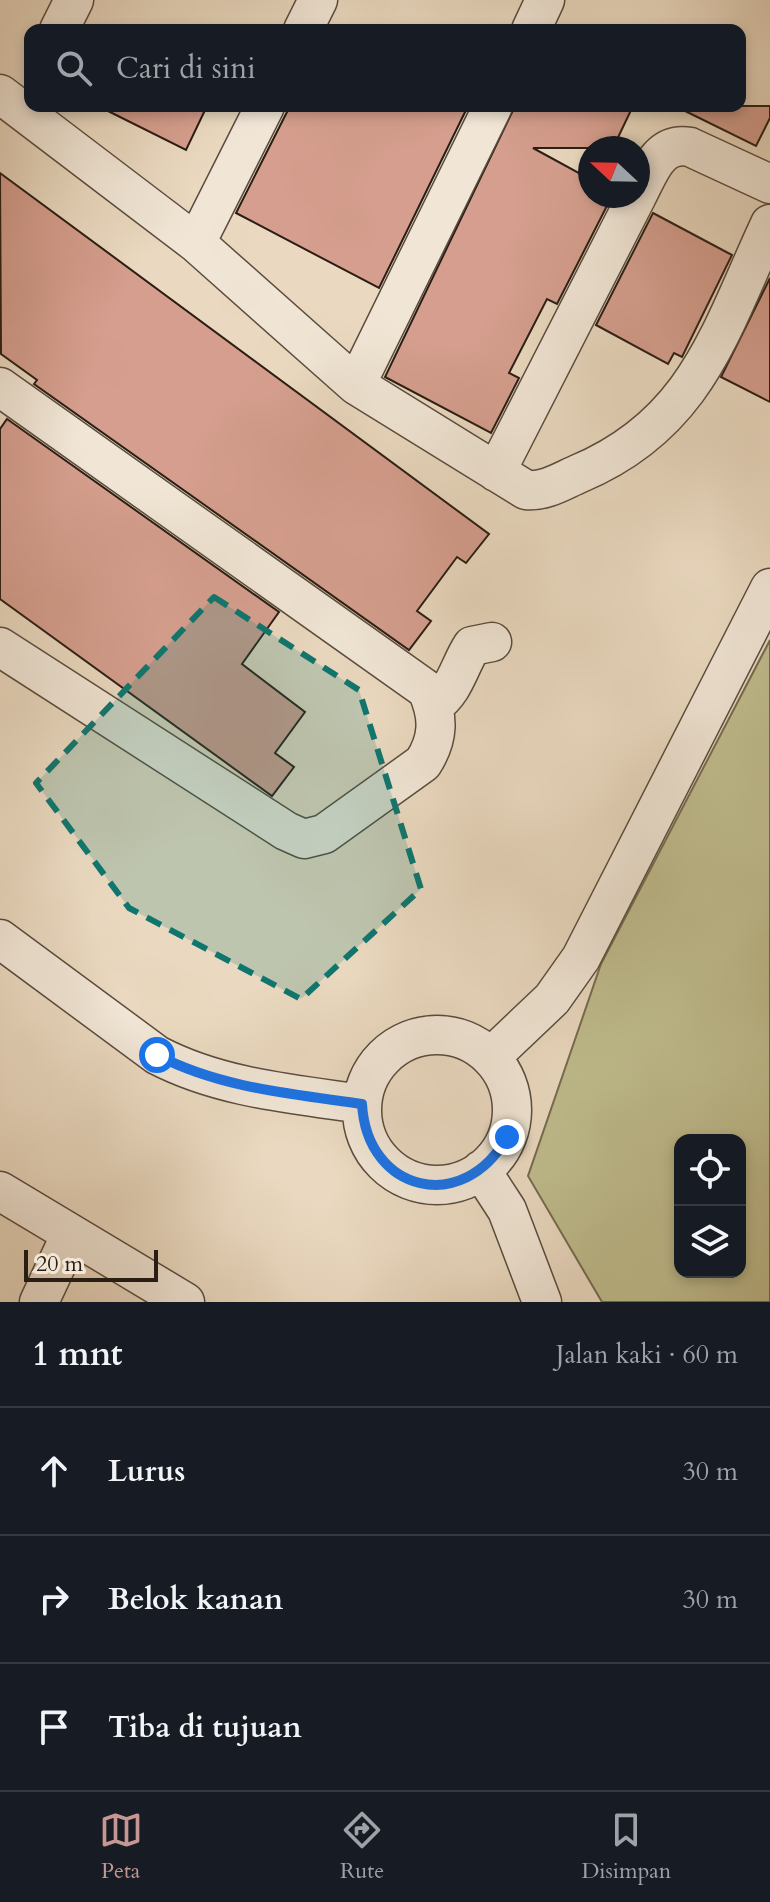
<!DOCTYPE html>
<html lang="id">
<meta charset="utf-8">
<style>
body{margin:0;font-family:Cardo,serif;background:#242831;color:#f1f3f6}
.controls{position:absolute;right:24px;bottom:24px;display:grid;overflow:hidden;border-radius:16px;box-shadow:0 4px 12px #0003}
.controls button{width:72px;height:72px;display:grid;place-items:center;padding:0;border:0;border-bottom:2px solid #363941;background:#171b24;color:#f1f3f6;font:40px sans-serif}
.compass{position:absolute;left:578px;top:136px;width:72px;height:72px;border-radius:50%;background:#171b24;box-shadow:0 4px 12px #0003;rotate:292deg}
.scale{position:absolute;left:24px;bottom:20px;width:134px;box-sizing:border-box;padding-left:8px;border:4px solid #2a1d13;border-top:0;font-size:22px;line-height:28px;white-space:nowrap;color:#2a1d13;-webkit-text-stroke:6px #f1e6d6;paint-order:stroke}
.stop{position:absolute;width:24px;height:24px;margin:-18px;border:6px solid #1a73e8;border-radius:50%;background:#fff}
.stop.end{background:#1a73e8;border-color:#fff;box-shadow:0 2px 8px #0008}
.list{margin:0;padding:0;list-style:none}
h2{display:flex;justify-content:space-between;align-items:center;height:104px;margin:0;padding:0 32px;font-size:34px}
h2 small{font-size:26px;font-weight:400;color:#9ea1a6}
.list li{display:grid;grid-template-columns:52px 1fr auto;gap:24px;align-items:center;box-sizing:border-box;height:128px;padding:0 32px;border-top:2px solid #363941}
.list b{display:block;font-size:30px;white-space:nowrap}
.list em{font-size:26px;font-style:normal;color:#9ea1a6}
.icon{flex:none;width:44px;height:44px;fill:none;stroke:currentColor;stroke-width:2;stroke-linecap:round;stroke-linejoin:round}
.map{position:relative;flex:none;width:770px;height:1302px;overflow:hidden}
.search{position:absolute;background:#171b24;box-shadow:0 4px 12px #0003;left:24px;right:24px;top:24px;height:88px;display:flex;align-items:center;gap:20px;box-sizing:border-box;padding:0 28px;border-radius:16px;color:#9ea1a6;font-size:30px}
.sheet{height:488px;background:#171b24}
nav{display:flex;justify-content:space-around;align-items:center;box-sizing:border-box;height:112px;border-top:2px solid #363941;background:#171b24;font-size:22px;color:#9ea1a6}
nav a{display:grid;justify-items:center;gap:4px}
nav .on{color:#c59692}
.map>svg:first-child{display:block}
.green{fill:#bfbc8d;stroke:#746c50;stroke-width:2;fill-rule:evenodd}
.building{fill:#d59e8e;stroke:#2a1d13;stroke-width:2}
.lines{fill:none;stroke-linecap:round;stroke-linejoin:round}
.minor-casing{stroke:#5a4c3e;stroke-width:41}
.minor{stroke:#f1e6d6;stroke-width:38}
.route{stroke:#1a73e8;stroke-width:10}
.marked{fill:#0f766e;fill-opacity:0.2;stroke:#0f766e;stroke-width:6;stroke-dasharray:16 10;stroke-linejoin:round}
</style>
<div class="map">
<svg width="770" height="1302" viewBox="0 0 770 1302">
<rect width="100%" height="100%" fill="#ead9c0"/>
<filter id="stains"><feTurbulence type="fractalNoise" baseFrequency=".0025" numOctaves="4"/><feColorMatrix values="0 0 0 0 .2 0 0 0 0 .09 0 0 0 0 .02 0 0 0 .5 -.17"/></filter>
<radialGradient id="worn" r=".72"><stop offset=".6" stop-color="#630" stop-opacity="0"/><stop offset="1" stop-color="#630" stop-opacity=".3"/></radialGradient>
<path class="green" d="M770 640V1302H602L528 1176 601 964ZM680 1140H740V1272H680Z"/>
<path class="building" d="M98 106H207L186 150Z
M290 106H468L379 288 236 213Z
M515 106H633L613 148H533L590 179V196H612L557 304 547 299 509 373 519 378 491 433 385 377Z
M675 106H770V118L756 146Z
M0 173 489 534 466 563 457 557 417 611 431 621 409 650 34 384 37 380 1 354Z
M653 213 732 255 682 357 674 353 668 364 596 325Z
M770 278V402L721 377Z
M7 419 279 612 242 664 305 712 275 753 294 767 272 796 0 599V429Z"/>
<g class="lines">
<defs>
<path id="minor" d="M59 30 74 0
M303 30 318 0
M531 30 545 0
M0 94 196 243 356 385 526 490C545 492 562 481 578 474 697 424 720 331 770 224
M638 194C650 171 659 141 690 147L770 184
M196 243 265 106
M356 385 493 106
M0 387 427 690C439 717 439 738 423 763L324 834 304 839 286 831 0 647
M496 472 637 196
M434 705C455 691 459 666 472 646L492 642
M0 939 157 1055C220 1088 293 1094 362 1104
M362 1110a75 75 0 1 1 150 0a75 75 0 1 1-150 0Z
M491 1057 552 999 581 958 770 588
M481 1170 507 1210 542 1302
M0 1191 185 1302
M39 1302 71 1234"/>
</defs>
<use href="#minor" class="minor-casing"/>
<use href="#minor" class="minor"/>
</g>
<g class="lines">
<path class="route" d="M157 1055C220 1088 293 1094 362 1104 367 1193 464 1215 507 1137"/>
</g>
<path class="marked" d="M214 597 359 690 421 889 301 999 129 908 36 783Z"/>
<rect width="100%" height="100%" filter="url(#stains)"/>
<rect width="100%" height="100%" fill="url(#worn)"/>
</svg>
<div class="controls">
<button><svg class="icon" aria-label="locate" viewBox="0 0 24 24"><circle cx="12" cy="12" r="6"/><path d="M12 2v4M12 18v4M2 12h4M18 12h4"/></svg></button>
<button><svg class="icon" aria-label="layers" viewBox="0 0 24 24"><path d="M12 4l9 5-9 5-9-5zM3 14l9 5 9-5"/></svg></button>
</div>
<svg class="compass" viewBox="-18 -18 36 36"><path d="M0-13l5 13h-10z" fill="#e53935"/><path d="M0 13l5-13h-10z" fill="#9ea1a6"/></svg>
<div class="scale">20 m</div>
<div class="stop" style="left:157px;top:1055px"></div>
<div class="stop end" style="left:507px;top:1137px"></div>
<div class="search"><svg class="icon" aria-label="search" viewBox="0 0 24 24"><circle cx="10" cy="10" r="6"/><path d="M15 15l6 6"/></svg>Cari di sini</div>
</div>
<section class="sheet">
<h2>1 mnt<small>Jalan kaki · 60 m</small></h2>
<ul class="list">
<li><svg class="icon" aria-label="ahead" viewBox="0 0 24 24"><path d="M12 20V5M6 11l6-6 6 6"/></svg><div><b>Lurus</b></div><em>30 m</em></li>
<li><svg class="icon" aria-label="right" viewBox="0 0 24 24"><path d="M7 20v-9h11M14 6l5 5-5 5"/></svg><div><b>Belok kanan</b></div><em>30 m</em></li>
<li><svg class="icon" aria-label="arrive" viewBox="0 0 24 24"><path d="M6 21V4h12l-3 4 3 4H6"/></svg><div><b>Tiba di tujuan</b></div></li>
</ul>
</section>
<nav>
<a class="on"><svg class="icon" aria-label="map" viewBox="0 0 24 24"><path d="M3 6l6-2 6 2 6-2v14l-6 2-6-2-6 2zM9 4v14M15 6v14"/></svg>Peta</a>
<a><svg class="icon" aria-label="directions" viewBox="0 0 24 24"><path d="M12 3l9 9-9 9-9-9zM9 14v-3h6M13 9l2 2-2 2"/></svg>Rute</a>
<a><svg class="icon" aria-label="saved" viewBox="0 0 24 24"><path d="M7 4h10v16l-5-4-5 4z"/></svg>Disimpan</a>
</nav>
